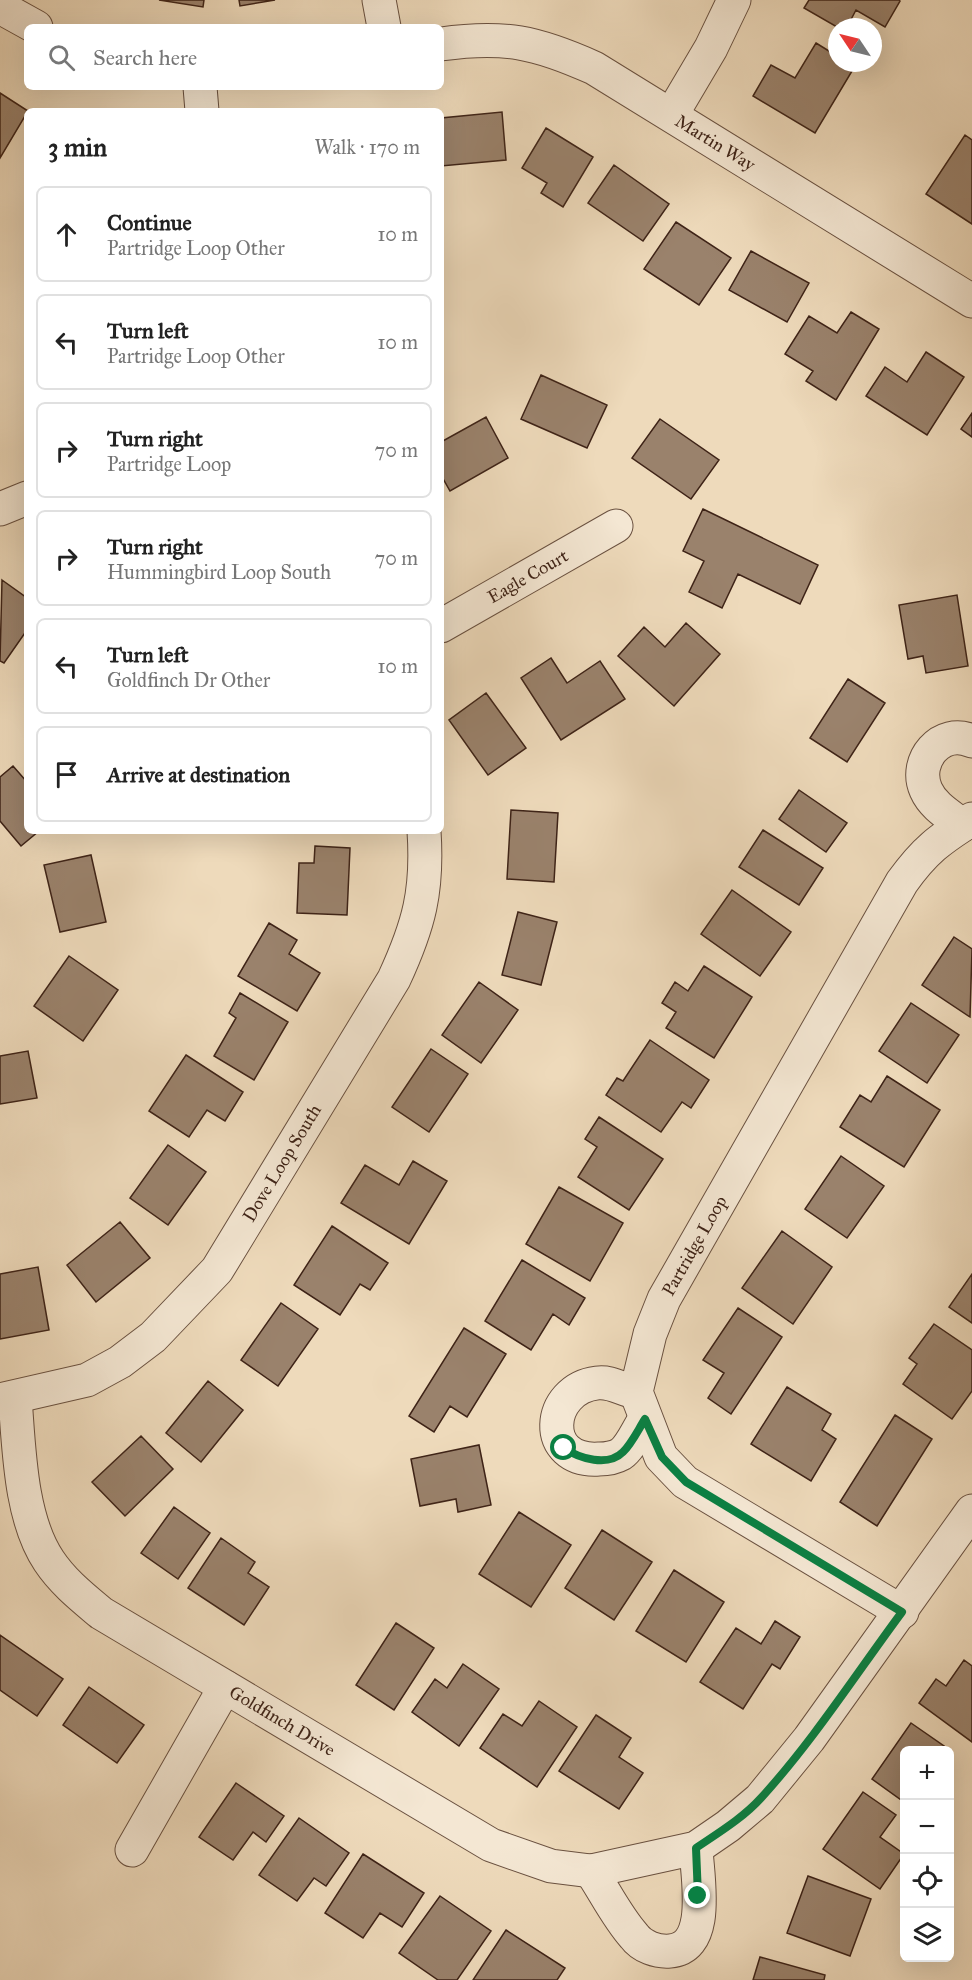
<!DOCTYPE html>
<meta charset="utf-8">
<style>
body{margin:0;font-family:"IM FELL Great Primer",serif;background:#f2f2f2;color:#222}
.controls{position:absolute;right:18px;bottom:18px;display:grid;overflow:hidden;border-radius:9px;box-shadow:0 6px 24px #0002}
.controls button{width:54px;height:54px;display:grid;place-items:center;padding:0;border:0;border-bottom:2px solid #e0e0e0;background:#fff;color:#222;font:30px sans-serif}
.compass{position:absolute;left:828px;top:18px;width:54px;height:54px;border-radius:50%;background:#fff;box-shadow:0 6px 24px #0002;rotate:305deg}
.stop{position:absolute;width:18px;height:18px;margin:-14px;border:4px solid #0b8043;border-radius:50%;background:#fff}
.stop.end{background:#0b8043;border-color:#fff;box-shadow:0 2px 6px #0008}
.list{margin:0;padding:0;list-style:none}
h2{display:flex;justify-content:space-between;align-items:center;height:78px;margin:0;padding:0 24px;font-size:26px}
h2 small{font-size:20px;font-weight:400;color:#767676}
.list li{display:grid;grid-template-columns:39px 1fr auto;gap:18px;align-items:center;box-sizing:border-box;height:96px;margin:0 12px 12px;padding:0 12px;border:2px solid #e0e0e0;border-radius:9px}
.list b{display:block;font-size:22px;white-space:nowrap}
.list p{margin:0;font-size:20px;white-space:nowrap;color:#767676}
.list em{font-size:20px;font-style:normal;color:#767676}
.icon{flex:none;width:33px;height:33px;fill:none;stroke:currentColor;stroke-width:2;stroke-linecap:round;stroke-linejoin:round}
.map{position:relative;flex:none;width:972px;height:1980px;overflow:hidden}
.search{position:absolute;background:#fff;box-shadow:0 6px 24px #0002;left:24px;top:24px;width:420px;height:66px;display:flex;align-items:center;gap:15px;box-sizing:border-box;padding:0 21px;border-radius:9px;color:#767676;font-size:22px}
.panel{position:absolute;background:#fff;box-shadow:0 6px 24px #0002;left:24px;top:108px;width:420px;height:726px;border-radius:9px}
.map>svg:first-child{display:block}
.building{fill:#9a826c;stroke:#3e2317;stroke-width:1.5}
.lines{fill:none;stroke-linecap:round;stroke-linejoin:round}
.minor-casing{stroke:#6a5140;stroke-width:35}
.minor{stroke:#f4e7d3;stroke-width:33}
.route{stroke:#0b8043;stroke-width:8}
.labels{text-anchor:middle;stroke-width:4.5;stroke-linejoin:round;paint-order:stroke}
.street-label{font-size:18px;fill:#3e2317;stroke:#f4e7d3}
</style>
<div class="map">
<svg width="972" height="1980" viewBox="0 0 972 1980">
<rect width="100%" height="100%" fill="#eedabb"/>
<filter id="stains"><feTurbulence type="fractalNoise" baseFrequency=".00333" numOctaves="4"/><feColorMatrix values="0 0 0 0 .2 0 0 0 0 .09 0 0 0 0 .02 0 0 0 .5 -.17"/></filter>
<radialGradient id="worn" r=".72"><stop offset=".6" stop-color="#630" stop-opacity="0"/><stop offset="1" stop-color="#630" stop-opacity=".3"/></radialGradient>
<path class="building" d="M159 0H204L203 7Z
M239 0H275L240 6Z
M809 0H899L900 1 885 27 856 10 847 27H837L804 8Z
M816 43 837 56V63H849L855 66 815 133 753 96 771 65 795 78Z
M0 93 28 111 0 158Z
M502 112 506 160 441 166V118Z
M546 128 593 157 563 207 541 193 547 183 522 168Z
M965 135 972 140V224L926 194Z
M614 165 669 204 643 241 588 203Z
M676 222 731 258 699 305 644 269Z
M751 251 809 283 787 322 729 290Z
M851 312 879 329 836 400 806 381 813 371 785 354 809 316 837 333Z
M926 352 964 377 927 435 866 396 885 367 907 382Z
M541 375 607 405 587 448 521 419Z
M972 413V437L961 429Z
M486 417 508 458 450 491 441 475V442Z
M660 419 719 460 691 499 632 458Z
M703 509 818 565 800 604 738 574 722 608 689 592 704 561 683 551Z
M2 580 27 598V630L4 663 0 661Z
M957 595 968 666 926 673 923 656 908 659 899 605Z
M686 623 720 654 674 706 618 656 644 627 665 647Z
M551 658 567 683 600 661 625 699 561 740 521 678Z
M848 679 885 703 847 762 810 738Z
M486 693 526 748 488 775 449 720Z
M13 766 27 782V831H39L21 846 0 821V777Z
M799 790 847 823 826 852 779 819Z
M511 810 558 813 554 882 507 879Z
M763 830 823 868 799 905 739 867Z
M315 846 350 848 347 915 297 913 299 863H314Z
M91 855 106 922 60 932 44 865Z
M732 890 791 932 760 976 701 934Z
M518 912 557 922 541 985 502 975Z
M269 923 297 940 289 954 320 973 297 1011 238 976Z
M954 937 972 949 970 1017 922 985Z
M69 956 118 990 83 1041 34 1006Z
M704 966 752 997 714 1058 666 1028 676 1012 662 1003 675 982 688 991Z
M479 982 518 1010 481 1063 442 1035Z
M240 993 288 1022 254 1080 214 1056 236 1018 229 1013Z
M911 1003 959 1035 927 1083 879 1051Z
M650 1040 709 1080 691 1108 682 1102 661 1132 606 1095 617 1078 623 1081Z
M431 1049 468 1074 429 1132 392 1107Z
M28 1051 37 1098 0 1104V1056Z
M186 1055 243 1092 225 1121 207 1110 189 1137 149 1111Z
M887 1076 940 1110 904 1167 840 1127 860 1095 871 1102Z
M599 1117 663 1159 629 1210 578 1177 597 1147 585 1139Z
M168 1145 206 1172 168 1225 130 1198Z
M841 1156 884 1186 847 1238 805 1209Z
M413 1161 447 1181 409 1244 341 1203 365 1165 399 1185Z
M559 1187 623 1223 590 1281 526 1244Z
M120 1222 150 1258 96 1302 67 1265Z
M332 1226 388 1263 370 1290 360 1284 340 1315 294 1285Z
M782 1231 832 1267 793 1324 742 1288Z
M522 1260 585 1298 569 1325 553 1314 531 1350 485 1321Z
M38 1267 49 1330 0 1339V1274Z
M972 1274V1323L949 1307Z
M281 1303 318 1329 278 1386 241 1360Z
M738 1308 782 1337 731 1414 708 1398 724 1373 703 1360Z
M934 1324 972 1350V1391L952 1419 903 1384 917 1364 909 1358Z
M464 1328 506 1354 467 1417 450 1406 434 1432 409 1416Z
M208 1381 243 1410 201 1462 166 1433Z
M787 1387 831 1414 822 1430 836 1439 811 1481 751 1444Z
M895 1415 932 1439 877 1526 840 1502Z
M141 1436 173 1469 125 1516 92 1482Z
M479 1445 491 1505 458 1512 456 1499 420 1506 411 1459Z
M174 1507 210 1533 178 1579 141 1553Z
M519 1512 571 1545 531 1607 479 1574Z
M602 1530 652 1562 614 1620 565 1588Z
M221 1538 255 1562 248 1573 269 1587 244 1625 188 1588Z
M674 1570 724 1602 686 1662 636 1631Z
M775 1621 800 1637 780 1669 772 1664 743 1709 700 1682 736 1628 761 1644Z
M396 1623 434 1648 394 1710 356 1685Z
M0 1635 63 1679 37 1716 0 1690Z
M964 1660 972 1666V1742L919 1703 936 1679 946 1686Z
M463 1664 499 1689 459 1746 412 1712 435 1679 447 1688Z
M89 1687 144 1725 117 1763 63 1725Z
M539 1701 577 1727 537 1787 480 1748 503 1714 522 1726Z
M596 1715 631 1738 619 1757 643 1773 619 1809 559 1771Z
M911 1723 944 1746 941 1750H904V1802L872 1779Z
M236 1783 284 1816 266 1842 253 1832 233 1860 199 1837Z
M863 1792 896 1815 880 1837 904 1854 880 1889 823 1849Z
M299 1818 349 1853 326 1886 314 1878 297 1901 259 1875Z
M363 1854 424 1893 402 1927 380 1913 363 1938 325 1913Z
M808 1876 871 1899 850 1956 787 1933Z
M440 1896 491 1931 457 1980H438L399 1953Z
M506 1930 565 1968 557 1980H473Z
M760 1957 825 1975 824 1980H753Z"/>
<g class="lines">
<defs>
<g id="minor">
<path d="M379 0 384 27"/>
<path d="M0 7 36 27"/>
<path id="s1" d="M441 44C504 35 536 42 594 68L972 301"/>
<path d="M200 87 202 111"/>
<path d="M672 114 711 48 734 0"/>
<path d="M0 509 27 498"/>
<path id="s2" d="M441 626 616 526"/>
<path d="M962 825C949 815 933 806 926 790 913 761 941 727 972 741"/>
<path d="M636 1392C622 1390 612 1381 597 1383 546 1389 540 1463 599 1459 606 1459 614 1458 621 1454 631 1447 638 1429 645 1419"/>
<path id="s3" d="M15 1398C19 1448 20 1518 49 1561 63 1582 82 1597 101 1613L491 1845 551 1866 591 1871 696 1848 728 1826 760 1799 809 1739 972 1511"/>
<path id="s4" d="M0 1400 87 1380 120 1362 153 1337 217 1270 394 979C419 925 428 891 424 831"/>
<path id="s5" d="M902 1612 685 1482 661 1457 636 1392 650 1334 664 1299 902 882C925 850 939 840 972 819"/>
<path d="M132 1850 225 1687"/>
<path d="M591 1871C605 1892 617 1917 634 1936 642 1947 657 1952 670 1951 712 1948 697 1876 696 1848"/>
</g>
</defs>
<use href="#minor" class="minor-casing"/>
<use href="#minor" class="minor"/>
</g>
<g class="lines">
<path class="route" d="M564 1448C580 1459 608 1467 623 1452 632 1443 638 1430 645 1419L662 1457 686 1482 902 1612C856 1674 813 1741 761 1798 743 1818 718 1833 696 1848L698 1896"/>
</g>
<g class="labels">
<g class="street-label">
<text dy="6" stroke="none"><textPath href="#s1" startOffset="300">Martin Way</textPath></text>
<text dy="6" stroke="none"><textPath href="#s2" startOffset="100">Eagle Court</textPath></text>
<text dy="6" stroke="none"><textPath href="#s4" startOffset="386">Dove Loop South</textPath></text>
<text dy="6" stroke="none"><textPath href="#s5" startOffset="516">Partridge Loop</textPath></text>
<text dy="6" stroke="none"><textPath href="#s3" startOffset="453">Goldfinch Drive</textPath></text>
</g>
</g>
<rect width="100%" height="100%" filter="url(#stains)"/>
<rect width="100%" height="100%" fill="url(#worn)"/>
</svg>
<div class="controls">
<button>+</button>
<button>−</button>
<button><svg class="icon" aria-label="locate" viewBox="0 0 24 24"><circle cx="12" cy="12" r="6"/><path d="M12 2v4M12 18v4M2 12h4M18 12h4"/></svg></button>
<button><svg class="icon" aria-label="layers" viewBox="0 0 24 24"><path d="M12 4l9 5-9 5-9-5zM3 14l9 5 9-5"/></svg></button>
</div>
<svg class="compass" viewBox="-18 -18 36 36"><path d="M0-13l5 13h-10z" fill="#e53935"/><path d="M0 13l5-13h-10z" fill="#767676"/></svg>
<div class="stop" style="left:564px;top:1448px"></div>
<div class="stop end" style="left:698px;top:1896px"></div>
<div class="search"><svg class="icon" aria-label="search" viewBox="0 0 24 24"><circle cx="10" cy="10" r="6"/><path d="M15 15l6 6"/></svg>Search here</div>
<section class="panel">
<h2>3 min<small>Walk · 170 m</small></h2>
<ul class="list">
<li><svg class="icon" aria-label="ahead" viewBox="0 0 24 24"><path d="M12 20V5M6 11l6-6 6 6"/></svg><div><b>Continue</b><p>Partridge Loop Other</p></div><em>10 m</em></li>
<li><svg class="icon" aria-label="left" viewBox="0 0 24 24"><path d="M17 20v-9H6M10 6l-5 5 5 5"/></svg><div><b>Turn left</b><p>Partridge Loop Other</p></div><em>10 m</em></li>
<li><svg class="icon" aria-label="right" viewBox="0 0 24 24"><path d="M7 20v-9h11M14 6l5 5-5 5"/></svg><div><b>Turn right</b><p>Partridge Loop</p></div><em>70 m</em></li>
<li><svg class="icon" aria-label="right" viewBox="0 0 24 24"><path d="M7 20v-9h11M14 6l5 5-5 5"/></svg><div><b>Turn right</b><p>Hummingbird Loop South</p></div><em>70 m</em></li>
<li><svg class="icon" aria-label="left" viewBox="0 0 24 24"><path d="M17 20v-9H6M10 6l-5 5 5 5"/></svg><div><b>Turn left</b><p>Goldfinch Dr Other</p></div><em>10 m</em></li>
<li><svg class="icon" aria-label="arrive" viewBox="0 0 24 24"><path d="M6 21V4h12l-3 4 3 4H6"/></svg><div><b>Arrive at destination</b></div></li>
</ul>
</section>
</div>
